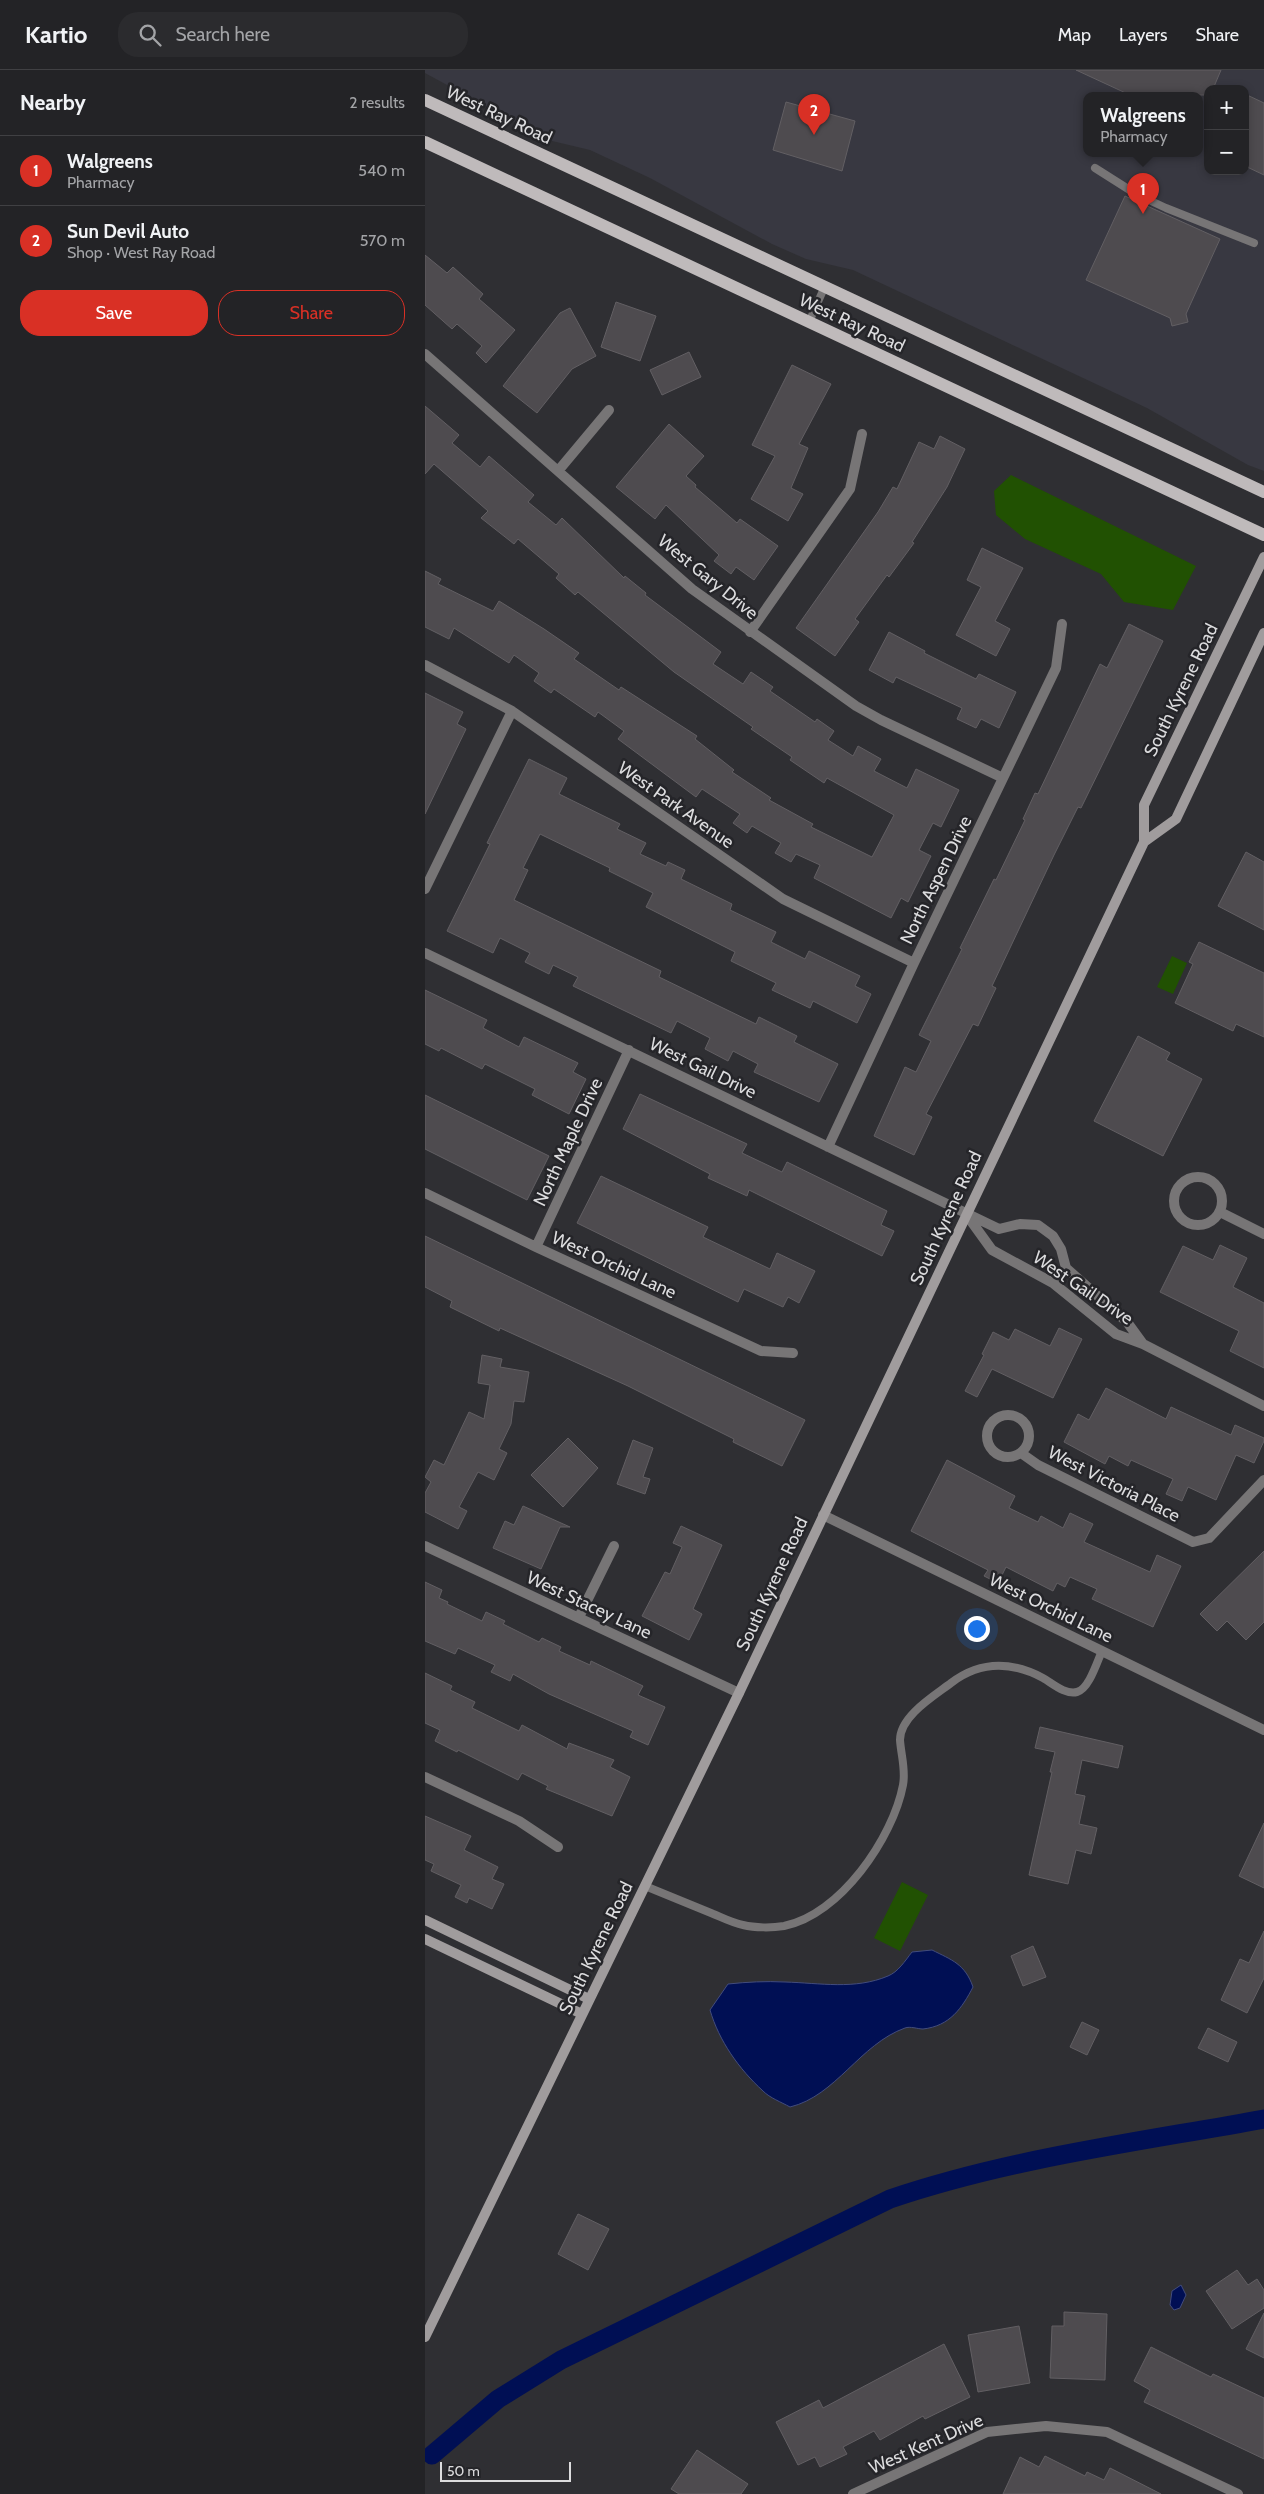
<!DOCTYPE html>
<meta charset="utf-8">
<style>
body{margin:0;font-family:Cabin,sans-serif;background:#2b2b2e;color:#f1f3f6}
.controls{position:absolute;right:15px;top:15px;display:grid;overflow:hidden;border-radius:10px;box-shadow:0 2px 8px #0003}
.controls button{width:45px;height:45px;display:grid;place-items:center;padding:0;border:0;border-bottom:1px solid #404043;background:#232326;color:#f1f3f6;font:25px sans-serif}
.scale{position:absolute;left:15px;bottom:12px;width:131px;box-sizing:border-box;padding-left:5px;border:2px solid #dcdcde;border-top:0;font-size:14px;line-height:18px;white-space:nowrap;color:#dcdcde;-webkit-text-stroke:4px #252529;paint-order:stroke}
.you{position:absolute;left:551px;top:1558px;width:18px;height:18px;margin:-12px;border:4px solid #fff;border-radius:50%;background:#1a73e8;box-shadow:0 0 0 8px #1a73e833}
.badge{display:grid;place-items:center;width:32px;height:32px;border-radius:50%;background:#d93025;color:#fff;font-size:16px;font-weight:700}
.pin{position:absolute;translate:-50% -41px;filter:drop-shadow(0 1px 2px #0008)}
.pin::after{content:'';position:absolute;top:26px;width:18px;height:15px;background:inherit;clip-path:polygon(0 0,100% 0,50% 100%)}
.popup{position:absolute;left:658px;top:22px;width:120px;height:65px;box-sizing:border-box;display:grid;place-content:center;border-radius:10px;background:#232326;filter:drop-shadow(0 1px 4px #0005);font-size:16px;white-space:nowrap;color:#a3a4a7}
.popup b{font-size:19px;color:#f1f3f6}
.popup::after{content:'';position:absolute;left:50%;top:100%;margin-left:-10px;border:10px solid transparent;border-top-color:#232326}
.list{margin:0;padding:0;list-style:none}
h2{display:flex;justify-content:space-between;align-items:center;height:65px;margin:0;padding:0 20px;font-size:21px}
h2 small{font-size:16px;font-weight:400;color:#a3a4a7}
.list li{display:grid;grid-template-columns:32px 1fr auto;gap:15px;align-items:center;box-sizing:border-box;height:70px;padding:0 20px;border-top:1px solid #404043}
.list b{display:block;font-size:19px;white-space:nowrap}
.list p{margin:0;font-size:16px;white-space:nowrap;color:#a3a4a7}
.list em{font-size:16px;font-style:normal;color:#a3a4a7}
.actions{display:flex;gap:10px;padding:15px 20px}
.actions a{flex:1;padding:11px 0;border:1px solid #d93025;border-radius:20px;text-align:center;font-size:18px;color:#d93025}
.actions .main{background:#d93025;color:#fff}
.icon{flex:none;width:28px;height:28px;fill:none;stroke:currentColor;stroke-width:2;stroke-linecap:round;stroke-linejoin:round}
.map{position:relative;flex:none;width:839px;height:2424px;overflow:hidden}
header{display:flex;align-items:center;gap:30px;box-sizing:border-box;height:70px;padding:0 25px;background:#232326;border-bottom:1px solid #404043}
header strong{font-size:24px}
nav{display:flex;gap:28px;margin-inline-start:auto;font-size:18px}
.search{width:350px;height:45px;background:#2b2b2e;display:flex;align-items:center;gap:12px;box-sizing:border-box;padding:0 18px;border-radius:20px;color:#a3a4a7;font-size:19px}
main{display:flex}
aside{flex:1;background:#232326}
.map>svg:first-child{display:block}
.built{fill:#383841;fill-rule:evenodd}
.green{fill:#215102}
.water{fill:#000f54;stroke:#424c7d}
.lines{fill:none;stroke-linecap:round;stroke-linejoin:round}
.canal{stroke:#000f54;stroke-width:19}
.building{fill:#4e4b4f;stroke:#625f63}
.lane{stroke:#777576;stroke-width:8}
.street{stroke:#777576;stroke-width:10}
.secondary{stroke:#a09c9d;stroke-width:10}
.primary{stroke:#bfbabb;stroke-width:12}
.labels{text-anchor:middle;stroke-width:5;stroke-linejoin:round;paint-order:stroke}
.street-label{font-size:18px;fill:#dcdcde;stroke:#252529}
</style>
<header>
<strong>Kartio</strong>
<div class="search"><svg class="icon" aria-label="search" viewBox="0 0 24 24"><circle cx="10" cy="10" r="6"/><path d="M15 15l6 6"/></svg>Search here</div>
<nav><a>Map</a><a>Layers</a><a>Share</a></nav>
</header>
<main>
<aside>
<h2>Nearby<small>2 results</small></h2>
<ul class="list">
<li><span class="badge">1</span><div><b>Walgreens</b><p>Pharmacy</p></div><em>540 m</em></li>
<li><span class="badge">2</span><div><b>Sun Devil Auto</b><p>Shop · West Ray Road</p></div><em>570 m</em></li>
</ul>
<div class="actions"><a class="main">Save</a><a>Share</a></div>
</aside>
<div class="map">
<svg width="839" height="2424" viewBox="0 0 839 2424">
<rect width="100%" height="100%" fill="#2f2f33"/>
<path class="built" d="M0 0H839V401L823 395 722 338 428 200 381 189 347 174 225 108 165 80 123 70 0 3ZM783 19H820V101H783ZM662 25H774V83H662Z"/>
<path class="green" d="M586 405 771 496 748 540 699 532 676 504 600 469 571 445 569 421Z
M747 886 762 893 748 924 732 917Z
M477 1812 503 1825 475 1881 449 1868Z"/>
<path class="water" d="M507 1880C527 1890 540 1894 548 1917 537 1938 525 1956 498 1959 493 1959 485 1956 480 1958 435 1974 411 2026 365 2037 356 2032 345 2028 338 2021 314 1999 294 1971 285 1940L303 1914C322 1912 341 1911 360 1912 395 1913 430 1920 463 1906 473 1902 480 1891 487 1882Z
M756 2215 761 2225 755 2238 749 2240 745 2235 747 2221Z"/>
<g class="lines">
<path class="canal" d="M7 2385 73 2329 136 2290 465 2129C586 2088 714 2072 839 2049"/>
</g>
<path class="building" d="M651 0H796L788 19H783V25H705Z
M820 24 839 33V105L820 96Z
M361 32 430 51 417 101 348 80Z
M700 126 795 169 761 244 763 252 747 256 745 248 661 210Z
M0 185 22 203 28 197 58 224 54 229 90 260 61 293 51 283 57 276 32 254 27 259 0 235Z
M191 232 231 246 215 291 176 277Z
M145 238 171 286 147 299 112 343 78 316 135 243Z
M264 282 276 307 237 325 225 300Z
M367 295 406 314 374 374 383 378 366 418 378 424 363 451 326 429 350 386 327 375Z
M0 336 34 365 27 373 55 397 64 386 109 425 103 432 131 455 137 448 199 508 200 506 221 523 220 525 296 582 288 594 318 614 326 602 348 617 345 621 390 652 392 649 409 661 403 670 428 686 433 676 456 689 449 701 482 718 491 699 534 720 516 757 508 753 494 780 506 786 483 832 476 828 466 848 389 808 395 795 371 784 366 792 350 783 356 773 327 756 322 763 308 753 315 744 277 719 271 727 193 669 199 661 173 642 170 647 129 619 126 623 109 611 114 603 89 585 84 593 29 558 24 569 0 557V501L16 509 13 514 68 541 74 531 119 559 154 583 149 589 194 620 196 617 272 666 270 669 309 700 307 702 346 728 344 730 388 754 386 757 447 787 469 745 402 708 399 713 365 690 367 687 326 659 328 657 249 602 153 522 150 525 131 508 134 504 93 469 89 474 56 448 63 441 9 394 0 404Z
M244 354 279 386 261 406 271 415 270 417 312 453 315 449 353 476 329 510 311 497 306 504 289 491 294 485 241 435 230 449 191 417Z
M515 366 540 379 522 417 487 472 489 473 464 507 462 505 430 549 434 552 410 586 371 558 453 442 468 417 472 419 494 372 509 379Z
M557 478 598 498 570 551 585 559 571 586 531 565 556 517 542 510Z
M704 554 738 571 656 738 653 737 629 785 567 916 571 918 553 956 548 954 501 1044 507 1047 489 1085 449 1066 480 997 491 1002 506 971 494 965 537 879 535 878 569 809 571 810 600 750 598 749 610 723 613 724 675 594 682 598Z
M464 562 500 581 499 583 551 609 554 604 591 622 574 658 556 649 551 658 532 649 537 638 471 607 468 613 444 600Z
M0 623 38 642 32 654 41 659 0 744Z
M104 689 142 708 134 724 195 754 192 759 221 773 215 784 241 796 243 792 260 800 256 809 307 834 305 840 351 862 346 872 380 889 384 881 435 906 430 916 446 924 432 953 388 931 385 938 347 920 351 913 306 891 310 882 221 837 228 823 184 801 185 798 115 764 98 798 103 800 89 830 236 901 234 907 331 954 334 947 372 966 369 972 413 994 394 1032 329 1002 333 994 308 981 303 991 280 979 285 968 252 951 246 963 148 916 153 907 128 895 124 904 100 892 105 883 75 868 68 883 22 861 65 774 62 773Z
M821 782 839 792V860L793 836Z
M774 872 839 903V967L811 954 808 961 750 933 768 894 764 892Z
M0 920 62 950 58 958 94 977 99 967 153 993 148 1002 161 1009 144 1044 107 1025 110 1019 60 994 57 999 16 978 14 981 0 974Z
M713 966 745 983 741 990 777 1009 738 1086 669 1051Z
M215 1024 322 1074 317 1083 357 1102 362 1092 462 1141 456 1155 469 1161 457 1186 324 1120 322 1126 283 1108 285 1104 198 1059Z
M0 1025 124 1086 102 1130 0 1079Z
M176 1106 283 1157 278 1167 345 1199 352 1183 390 1201 374 1233 363 1227 358 1237 319 1219 313 1232 152 1153Z
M0 1166 380 1350 357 1396 308 1372 309 1369 203 1316 75 1258 74 1261 25 1237 27 1231 0 1217Z
M795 1175 822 1188 808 1217 839 1233V1298L805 1281 814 1261 735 1222 758 1176 788 1190Z
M634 1258 657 1269 628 1328 567 1299 552 1327 540 1321 559 1285 557 1284 568 1262 584 1270 590 1259 625 1276Z
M57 1285 77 1289 75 1297 104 1302 99 1332 89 1331 86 1354 74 1379 82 1383 69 1410 53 1402 34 1437 42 1441 33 1459 0 1442V1423L6 1412 0 1407 9 1390 19 1395 44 1342 59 1349 65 1315 53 1313Z
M681 1318 741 1349 746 1337 806 1365 810 1355 839 1368V1371L829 1393 811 1385 791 1430 763 1417 757 1431 741 1424 748 1409 706 1390 703 1396 684 1386 680 1394 639 1372 653 1344 664 1350Z
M143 1368 173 1398 138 1437 106 1405Z
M208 1370 228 1378 218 1407 225 1409 220 1424 192 1414Z
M522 1390 590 1426 584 1438 613 1452 616 1446 638 1458 645 1443 668 1454 659 1472 725 1502 732 1485 756 1496 728 1557 667 1529 672 1519 645 1507 640 1517 632 1513 628 1521 581 1497 573 1513 559 1506 563 1500 486 1461Z
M98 1436 145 1457H135L116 1499 68 1478 80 1451 89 1455Z
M256 1456 297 1475 268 1539 277 1544 264 1570 217 1546 240 1502 245 1504 257 1477 248 1473Z
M839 1481V1552L821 1570 802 1551 792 1561 775 1544Z
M0 1512 17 1520 14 1528 23 1532 22 1534 57 1551 61 1542 80 1551 78 1554 114 1572 117 1568 136 1577 134 1581 165 1595 166 1591 218 1616 213 1625 240 1637 223 1675 205 1667 208 1661 124 1624 88 1604 85 1611 66 1602 70 1595 33 1578 30 1584 0 1571Z
M0 1603 27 1616 25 1620 50 1632 47 1638 94 1661 97 1655 142 1679 144 1673 189 1690 185 1697 205 1707 187 1746 121 1719 123 1716 97 1703 93 1710 33 1680 32 1682 10 1671 15 1660 0 1653Z
M615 1657 698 1676 693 1698 657 1690 650 1724 660 1726 654 1754 672 1758 666 1784 651 1780 643 1814 604 1805 627 1702H625L630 1682 610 1678Z
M0 1746 46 1766 39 1780 73 1797 67 1809 79 1814 67 1839 44 1828 42 1833 30 1827 36 1815 6 1801 9 1794 0 1790Z
M839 1753V1818L814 1806Z
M839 1861V1908L822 1943 796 1930 815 1889 824 1893Z
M608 1876 621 1907 598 1916 586 1886Z
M657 1952 674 1960 662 1985 645 1977Z
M783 1958 812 1972 803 1992 773 1978Z
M153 2144 184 2159 163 2200 133 2184Z
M812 2200 823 2215 832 2209 839 2220V2238L807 2259 781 2221Z
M639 2242 682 2244 680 2310 625 2308 627 2256H639Z
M839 2243V2288L821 2279Z
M594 2256 605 2313 553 2322 543 2265Z
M519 2274 545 2327 500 2349 498 2346 455 2370 449 2361 418 2377 422 2384 395 2397 390 2387 373 2395 351 2352 394 2330 398 2338Z
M726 2277 786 2307 788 2304 839 2328V2389L719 2332 725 2320 709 2311Z
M272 2380 323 2414 316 2424H254L246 2419Z
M620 2386 660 2406 662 2402 679 2410 685 2398 736 2424H578L595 2387 614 2397Z"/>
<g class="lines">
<path class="lane" d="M670 98 711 124 741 138 829 173
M384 252 400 216
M628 1213 641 1198
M220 1816C242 1825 264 1834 286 1843 296 1847 307 1853 318 1855 330 1858 347 1858 359 1856 415 1845 468 1768 478 1715 481 1700 476 1685 475 1670 475 1646 509 1626 526 1613 555 1591 586 1591 618 1608 627 1613 640 1625 652 1622 664 1619 672 1592 677 1581"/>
<path class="street" d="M0 284 267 519 431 636 456 650 578 708
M133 401 184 340
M325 562 425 419 437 364
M0 595 87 641 358 829 489 893
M0 819 87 641
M0 883 574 1159 595 1154 613 1155 628 1166 636 1179 641 1198 702 1252 718 1274
M403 1077 489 893 631 598 637 554
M749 1131a24 24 0 1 1 48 0a24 24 0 1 1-48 0Z
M0 1123 111 1177 336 1281 368 1283
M795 1142 839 1164
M541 1144 567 1180 628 1213 691 1264 718 1274 839 1336
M111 1177 204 980
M562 1366a21 21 0 1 1 42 0a21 21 0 1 1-42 0Z
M596 1383 613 1395 768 1472 784 1468 839 1410
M398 1445 839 1660
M0 1476 314 1623
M154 1547 189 1476
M0 1707 94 1751 133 1777
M428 2424 562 2362 621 2356 682 2362 813 2424"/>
<path class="secondary" d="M719 772 751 749 839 563
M0 1850 164 1929
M0 1869 157 1944
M0 2267 314 1623 719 772V735L839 487"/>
<path class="primary" d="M0 30 839 422
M0 72 839 465"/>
</g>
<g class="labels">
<g class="street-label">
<text transform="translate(74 45) rotate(25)" y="6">West Ray Road</text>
<text transform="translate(427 253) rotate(25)" y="6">West Ray Road</text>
<text transform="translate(283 507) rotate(39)" y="6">West Gary Drive</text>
<text transform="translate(756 620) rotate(-64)" y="6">South Kyrene Road</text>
<text transform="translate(251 735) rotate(35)" y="6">West Park Avenue</text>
<text transform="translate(511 810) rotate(-64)" y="6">North Aspen Drive</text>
<text transform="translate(278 998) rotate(26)" y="6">West Gail Drive</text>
<text transform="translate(143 1072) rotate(-65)" y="6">North Maple Drive</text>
<text transform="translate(521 1148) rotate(-65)" y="6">South Kyrene Road</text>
<text transform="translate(189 1195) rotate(25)" y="6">West Orchid Lane</text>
<text transform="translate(658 1218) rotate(34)" y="6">West Gail Drive</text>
<text transform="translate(689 1414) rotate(27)" y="6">West Victoria Place</text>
<text transform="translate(347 1514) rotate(-65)" y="6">South Kyrene Road</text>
<text transform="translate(164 1535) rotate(25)" y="6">West Stacey Lane</text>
<text transform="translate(626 1538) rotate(26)" y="6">West Orchid Lane</text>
<text transform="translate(171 1878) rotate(-64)" y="6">South Kyrene Road</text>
<text transform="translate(501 2374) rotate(-24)" y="6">West Kent Drive</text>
</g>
</g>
</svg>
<div class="controls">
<button>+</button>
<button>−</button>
</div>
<div class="scale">50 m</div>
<div class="you"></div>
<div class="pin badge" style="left:718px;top:144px">1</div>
<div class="popup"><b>Walgreens</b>Pharmacy</div>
<div class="pin badge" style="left:389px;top:65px">2</div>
</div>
</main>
